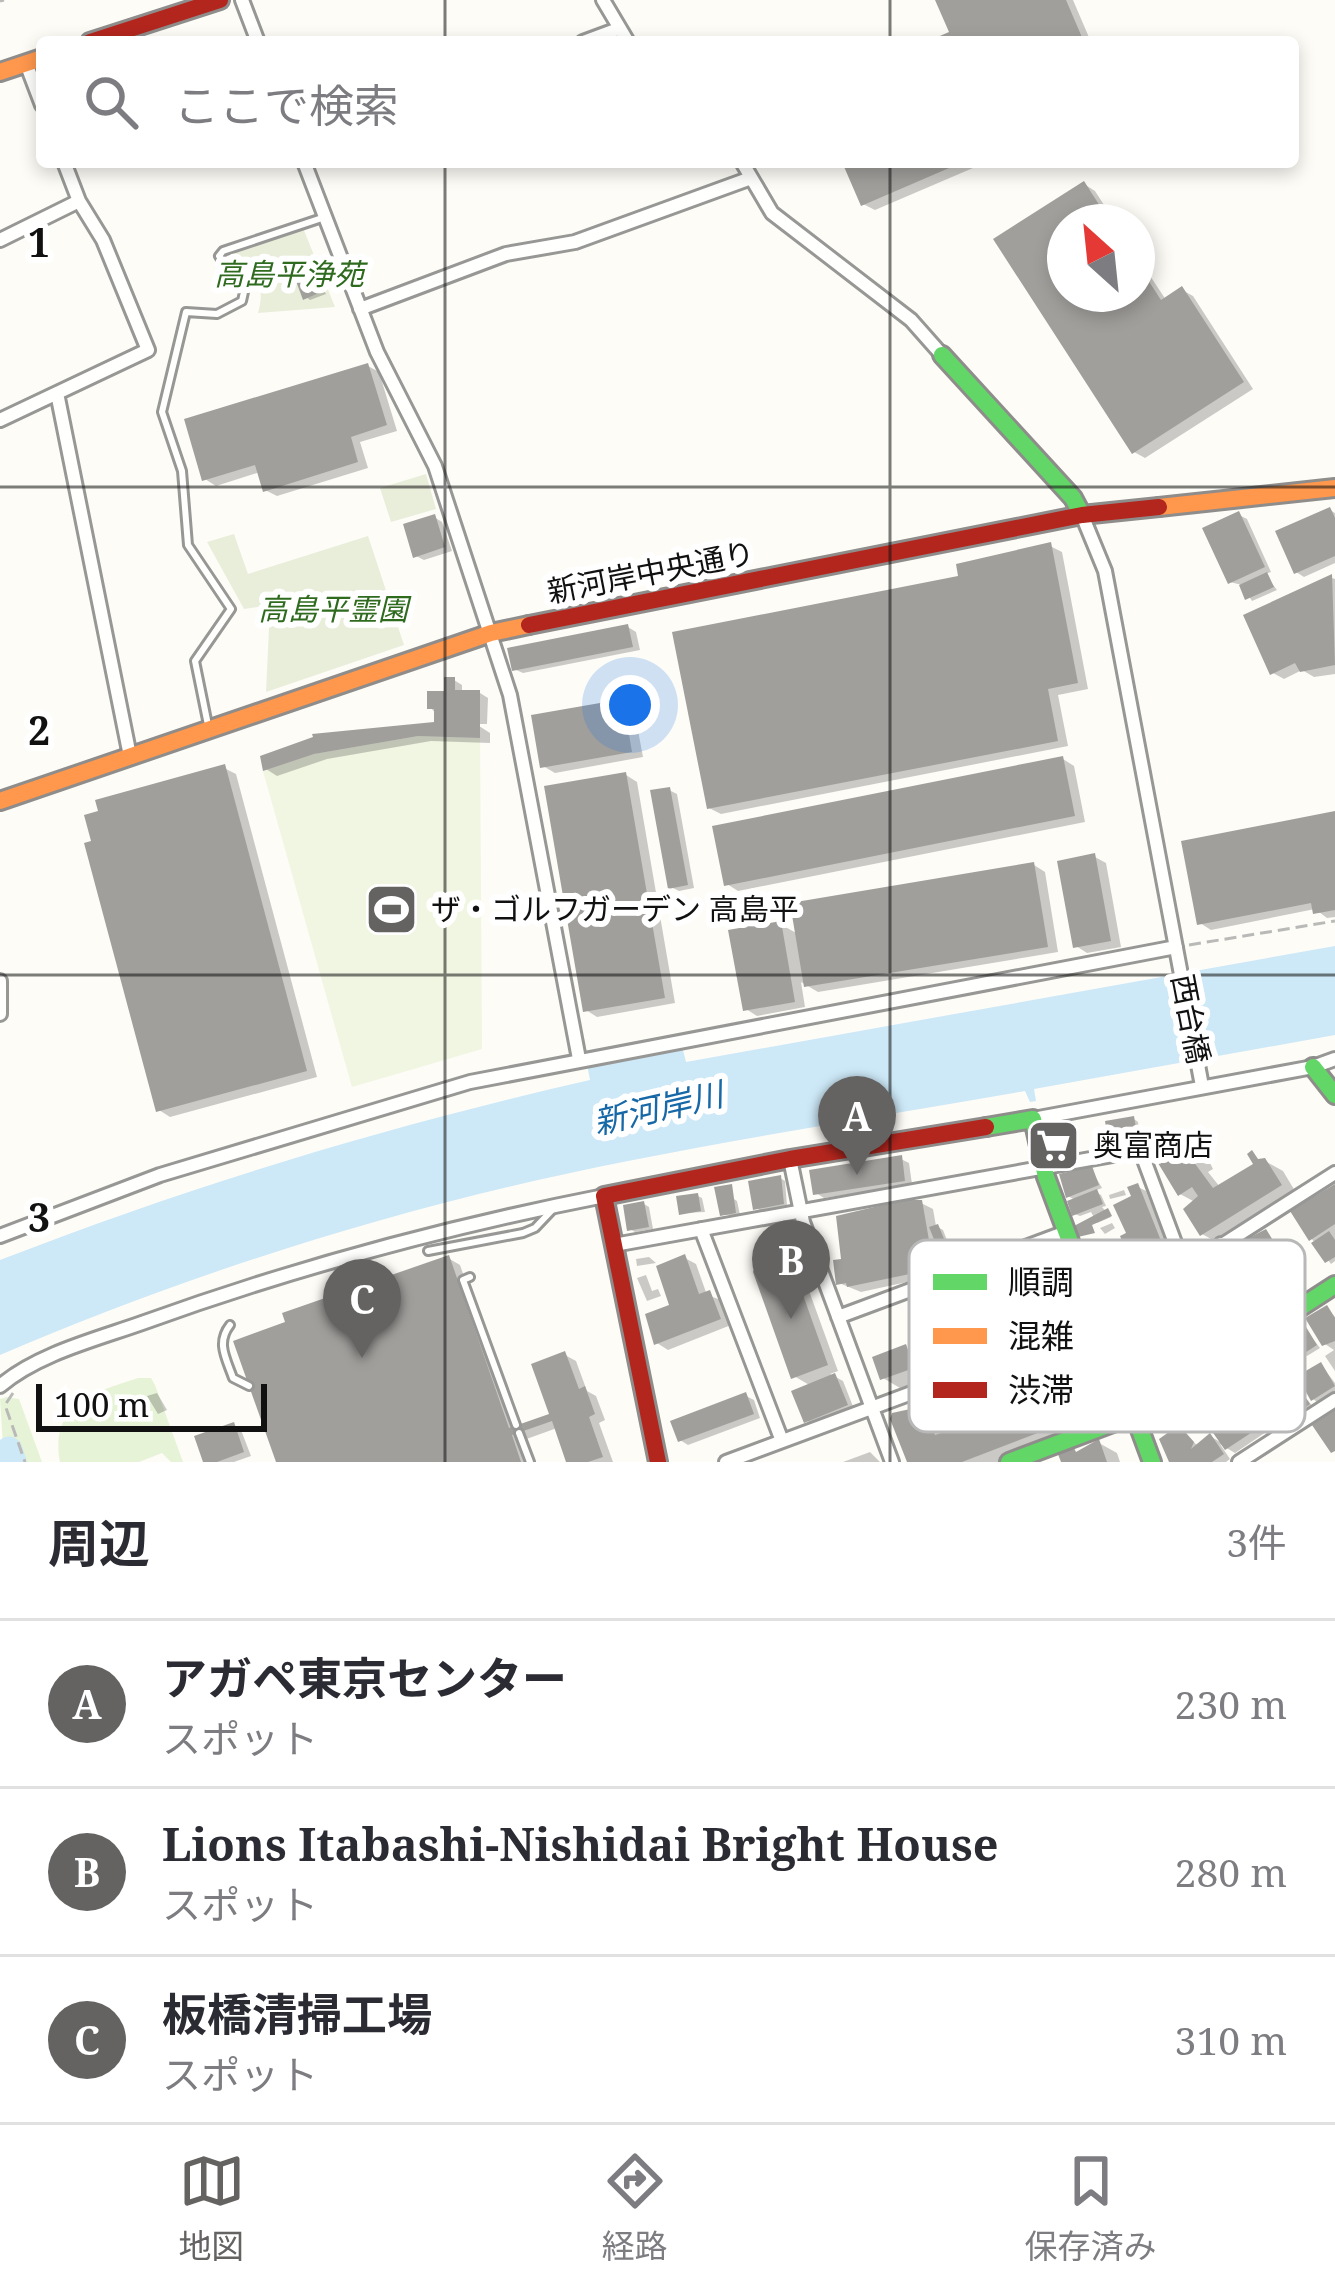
<!DOCTYPE html>
<html lang="ja">
<meta charset="utf-8">
<style>
body{margin:0;font-family:"Noto Serif","Noto Sans JP",serif;background:#f7f7f7;color:#2b2b33}
.compass{position:absolute;left:1047px;top:204px;width:108px;height:108px;border-radius:50%;background:#fff;box-shadow:0 6px 18px #0003;rotate:333deg}
.scale{position:absolute;left:36px;bottom:30px;width:231px;box-sizing:border-box;padding-left:12px;border:6px solid #111;border-top:0;font-size:33px;line-height:42px;white-space:nowrap;color:#111;-webkit-text-stroke:9px #fff;paint-order:stroke}
.you{position:absolute;left:630px;top:705px;width:42px;height:42px;margin:-30px;border:9px solid #fff;border-radius:50%;background:#1a73e8;box-shadow:0 0 0 18px #1a73e833}
.badge{display:grid;place-items:center;width:78px;height:78px;border-radius:50%;background:#646362;color:#fff;font-size:39px;font-weight:700}
.pin{position:absolute;translate:-50% -99px;filter:drop-shadow(0 3px 6px #0008)}
.pin::after{content:'';position:absolute;top:63px;width:42px;height:36px;background:inherit;clip-path:polygon(0 0,100% 0,50% 100%)}
.list{margin:0;padding:0;list-style:none}
h2{display:flex;justify-content:space-between;align-items:center;height:156px;margin:0;padding:0 48px;font-size:51px}
h2 small{font-size:39px;font-weight:400;color:#7c7c81}
.list li{display:grid;grid-template-columns:78px 1fr auto;gap:36px;align-items:center;box-sizing:border-box;height:168px;padding:0 48px;border-top:3px solid #e1e1e2}
.list b{display:block;font-size:45px;white-space:nowrap}
.list p{margin:0;font-size:39px;white-space:nowrap;color:#7c7c81}
.list em{font-size:39px;font-style:normal;color:#7c7c81}
.icon{flex:none;width:66px;height:66px;fill:none;stroke:currentColor;stroke-width:2;stroke-linecap:round;stroke-linejoin:round}
.map{position:relative;flex:none;width:1335px;height:1462px;overflow:hidden}
.search{position:absolute;background:#fff;box-shadow:0 6px 18px #0003;left:36px;right:36px;top:36px;height:132px;display:flex;align-items:center;gap:30px;box-sizing:border-box;padding:0 42px;border-radius:12px;color:#7c7c81;font-size:45px}
.sheet{height:660px;background:#fff}
nav{display:flex;justify-content:space-around;align-items:center;box-sizing:border-box;height:168px;border-top:3px solid #e1e1e2;background:#fff;font-size:33px;color:#7c7c81}
nav a{display:grid;justify-items:center;gap:6px}
nav .on{color:#646362}
.map>svg:first-child{display:block}
.green{fill:#e7f3d7}
.cemetery{fill:#e9eedb}
.pitch{fill:#f0f6e1}
.water{fill:#cde8f7}
.shadow{fill:#0003}
.lines{fill:none;stroke-linecap:round;stroke-linejoin:round}
.river{stroke:#cde8f7;stroke-width:27}
.building{fill:#a19f9c}
.lane-casing{stroke:#979795;stroke-width:12}
.street-casing{stroke:#979795;stroke-width:18}
.fast-casing{stroke:#8e8d8b;stroke-width:22}
.slow-casing{stroke:#8e8d8b;stroke-width:22}
.jam-casing{stroke:#8e8d8b;stroke-width:22}
.path{stroke:#b9b9b8;stroke-width:3;stroke-dasharray:12 6;stroke-linecap:butt}
.lane{stroke:#fffffe;stroke-width:6}
.street{stroke:#fffffe;stroke-width:12}
.fast{stroke:#63d668;stroke-width:16}
.slow{stroke:#ff974d;stroke-width:16}
.jam{stroke:#b3261e;stroke-width:16}
.grid{fill:none;stroke:#111;stroke-width:3;stroke-opacity:0.55}
.labels{text-anchor:middle;stroke-width:12;stroke-linejoin:round;paint-order:stroke}
.park-label{font-size:30px;font-style:italic;fill:#2f6b1f;stroke:#fff}
.street-label{font-size:30px;fill:#111;stroke:#fff}
.poi-label{font-size:30px;fill:#111;stroke:#fff;text-anchor:start}
.water-label{font-size:33px;font-style:italic;fill:#1768a6;stroke:#fff}
.key{fill:#fff;stroke:#b8b8b8;stroke-width:3}
.key-label{font-size:33px;fill:#111}
.grid-label{font-size:39px;text-anchor:middle;font-weight:bold;fill:#111;stroke:#fff;stroke-width:12;stroke-linejoin:round;paint-order:stroke}
</style>
<div class="map">
<svg width="1335" height="1462" viewBox="0 0 1335 1462">
<rect width="100%" height="100%" fill="#fdfcf7"/>
<path class="green" d="M138 1378H151L155 1385 183 1462H171L162 1453 139 1462H60C50 1404 92 1393 138 1378Z
M7 1397 19 1399 42 1462H4L0 1399Z"/>
<path class="cemetery" d="M303 228 335 307 258 313C269 274 245 278 233 252Z
M426 474 436 509 391 522 380 488Z
M234 534 248 574 368 536 404 645 266 692 269 628 279 622 272 605 244 609 207 542Z"/>
<path class="pitch" d="M418 736 480 738 482 1049 352 1087 263 771 314 754Z"/>
<path class="water" d="M1335 946V1035L1034 1089 1036 1101 1030 1102 1025 1091C893 1114 760 1135 628 1161 414 1203 200 1269 0 1355V1260C193 1185 388 1126 590 1080L587 1064 682 1046 686 1062Z"/>
<path class="shadow" d="M938 0H1073L1091 42H934L953 34Z
M846 162H987L875 210 863 204Z
M1084 184 1095 191 1115 222H1065V294H1137V256L1166 300 1182 290 1193 296 1253 389 1145 458 1134 452 997 240Z
M316 276 326 294 310 300 306 297Z
M368 366 379 372 397 431 360 442 368 468 277 496 265 490 260 472 216 486 205 479Z
M1330 510 1335 513V563L1304 577 1296 572Z
M1239 515 1247 519 1271 572 1265 574 1277 590 1252 601 1242 585 1230 582Z
M434 517 442 522 452 551 424 560 416 556Z
M1050 546 1062 552 1088 689 1058 695 1068 746 721 814 709 808 962 579Z
M1332 578 1335 579V674L1314 677 1302 670 1284 679 1273 673Z
M628 627 636 632 640 650 523 673 514 669Z
M454 680 462 685V693H480L488 698 487 724H476L490 733V743L431 741 327 759 277 776 266 769 263 758 447 726 430 707 447 694Z
M623 702 634 709 643 757 555 773 543 766Z
M1063 759 1074 766 1085 822 738 891 727 884Z
M224 768 236 774 317 1077 170 1117 159 1110 95 843 102 813Z
M626 775 637 782 675 1003 597 1017 586 1010Z
M669 790 677 794 694 888 679 891 671 887Z
M1335 814V917L1327 918 1315 909 1211 930 1200 923Z
M1095 857 1106 863 1121 947 1087 953 1076 946Z
M1034 865 1045 872 1058 952 818 992 801 982 805 1007 757 1016 746 1009 763 920 771 926 780 924 798 934Z
M1134 1119 1138 1122 1141 1143 1112 1144Z
M1072 1128 1076 1130 1079 1153 1058 1157 1054 1154Z
M1192 1153 1210 1163 1213 1169 1208 1172 1220 1187 1265 1161 1283 1171 1298 1196 1220 1244 1202 1234 1195 1202 1180 1194 1188 1155Z
M901 1159 909 1163 912 1184 824 1198 816 1193Z
M1091 1169 1102 1188 1094 1191 1101 1195 1106 1206 1102 1207 1111 1217 1097 1223 1091 1212 1080 1216 1075 1214V1200L1068 1196Z
M780 1178 785 1181 787 1206 761 1211 756 1208Z
M1138 1187 1146 1191 1175 1265 1147 1281 1139 1276 1130 1234Z
M1335 1187V1261L1331 1264 1311 1238Z
M1124 1190 1126 1195 1110 1199 1109 1195Z
M726 1194 737 1201 740 1215H722Z
M698 1196 702 1198 705 1212 682 1213Z
M921 1203 933 1209 936 1226 943 1230 956 1263 941 1259 944 1274 861 1292 839 1283 844 1262Z
M644 1204 649 1207 653 1229 635 1232 630 1229Z
M1112 1223 1115 1228 1105 1234 1100 1228Z
M1266 1232 1280 1250 1257 1268 1253 1265Z
M782 1254 799 1263 838 1371 830 1374 843 1381 854 1409 815 1425 807 1421 811 1386 794 1376Z
M649 1257 656 1263 637 1266 636 1259Z
M448 1258 460 1265 517 1428 553 1415 565 1355 576 1361 587 1391 596 1396 605 1420 599 1423 613 1462H569L557 1428 521 1441 528 1462H279L237 1343Z
M685 1258 696 1264 707 1295 721 1300 731 1325 668 1350 657 1343 672 1306 659 1265Z
M646 1275 652 1291 658 1289 661 1296 647 1301 637 1278Z
M1327 1308 1335 1317V1371L1325 1356 1334 1350 1325 1344Z
M1303 1326 1320 1348 1307 1356 1302 1353Z
M905 1348 923 1358 930 1378 900 1388 883 1378Z
M1090 1349 1108 1360 1129 1413 1003 1462H910L893 1419 923 1409 941 1419 944 1427 962 1434 1002 1399 1010 1411 1057 1393V1384L1068 1390 1075 1387Z
M1248 1363 1265 1388 1261 1386 1250 1393 1259 1398 1266 1393 1283 1403 1290 1377 1313 1407 1296 1418 1291 1415 1235 1453 1220 1444 1230 1459 1226 1462H1170L1163 1440 1179 1428 1198 1446 1210 1436 1225 1445 1227 1417 1236 1411 1228 1407 1257 1380Z
M1321 1365 1335 1383V1391L1317 1402 1313 1399Z
M157 1393 167 1410 158 1414 147 1396Z
M746 1396 754 1400 760 1418 688 1445 680 1440Z
M233 1425 241 1430 251 1456 234 1462H206L198 1438Z
M1099 1443 1117 1453 1120 1462H1064L1062 1456 1078 1454Z
M870 1452 880 1462H843Z"/>
<g class="lines">
<path class="river" d="M9 1450 13 1462"/>
</g>
<path class="building" d="M935 0H1066L1084 42H926L949 32Z
M842 162H963L861 206Z
M1084 181 1110 222H1065V294H1137V263L1161 300 1182 286 1244 382 1132 454 993 239Z
M316 273 323 291 303 300 296 281Z
M368 363 387 425 351 437 358 462 263 492 255 465 202 481 184 419Z
M1330 507 1335 518V556L1294 574 1275 531Z
M1239 511 1265 567 1228 584 1202 528Z
M435 514 445 547 413 558 403 524Z
M1051 542 1078 683 1048 689 1058 741 707 809 672 632 958 576 956 564Z
M1267 572 1274 587 1245 600 1239 585Z
M1332 574 1335 665 1300 672 1295 663 1270 675 1243 615Z
M628 624 633 647 512 671 507 648Z
M444 677H455V690H480V738L418 736 314 754 263 771 260 756 313 737 312 734 434 722V709H427V691H444Z
M623 699 632 752 540 768 531 715Z
M1063 756 1075 816 724 886 712 826Z
M225 764 307 1071 156 1112 84 843 91 841 84 815 98 811 95 800Z
M626 772 665 998 583 1012 544 786Z
M670 787 688 885 668 889 650 790Z
M1335 811V910L1313 914 1311 903 1197 925 1181 841Z
M1095 853 1111 941 1073 948 1057 861Z
M1034 862 1048 947 804 987 790 903Z
M763 917 764 924 781 921 795 1002 743 1011 728 930 745 927 744 921Z
M1134 1116 1138 1141 1109 1146 1105 1121Z
M1072 1125 1076 1152 1051 1156 1048 1128Z
M1182 1148 1185 1153 1192 1149 1198 1158 1193 1161 1213 1188 1253 1164 1247 1154 1252 1150 1258 1159 1265 1158 1282 1185 1200 1236 1183 1209 1198 1196 1192 1187 1178 1196 1158 1163Z
M902 1155 905 1181 813 1195 809 1170Z
M1092 1166 1099 1185 1066 1198 1059 1174Z
M781 1175 784 1204 753 1210 748 1181Z
M1138 1183 1169 1261 1137 1278 1120 1236 1126 1233 1113 1205 1131 1196 1127 1187Z
M732 1184 736 1213 720 1216 714 1187Z
M1335 1184V1224L1309 1241 1290 1211Z
M1097 1189 1103 1204 1072 1216 1067 1201Z
M698 1193 701 1211 679 1215 676 1196Z
M904 1200H922L934 1269 847 1287 846 1283 836 1285 833 1260 841 1259 836 1216Z
M644 1201 649 1227 627 1231 623 1205Z
M1108 1208 1112 1216 1092 1225 1095 1233 1078 1237 1074 1226Z
M938 1224 953 1261 944 1264 929 1227Z
M1266 1229 1277 1247 1250 1268 1237 1244Z
M1329 1231 1335 1240V1257L1325 1263 1311 1243Z
M782 1251 788 1253 828 1365 791 1379 753 1272 756 1261Z
M685 1254 699 1294 710 1290 721 1319 654 1345 645 1314 669 1305 656 1266Z
M449 1255 509 1428 549 1414 531 1364 565 1351 579 1389 585 1386 595 1414 589 1417 603 1457 588 1462H566L552 1421 512 1435 521 1462H276L233 1341 285 1322 282 1313Z
M1327 1305 1335 1318V1341L1322 1346 1305 1318Z
M1303 1322 1317 1345 1300 1356 1286 1333Z
M906 1344 914 1368 880 1380 872 1357Z
M1082 1345 1084 1348 1090 1346 1113 1404 962 1462H907L890 1419 892 1413 924 1406 935 1435 944 1432 941 1425 948 1422 951 1431 957 1429 951 1415 1002 1396 1007 1409 1053 1392 1050 1383 1058 1380 1061 1389 1071 1385 1060 1357Z
M1248 1359 1266 1387 1252 1391 1256 1396 1266 1390 1281 1413 1225 1450 1209 1427 1217 1422 1212 1416 1221 1410 1225 1415 1240 1405 1238 1401 1226 1409 1217 1395 1237 1382 1234 1377 1241 1372 1247 1383 1253 1379 1242 1363Z
M1321 1362 1335 1386 1311 1401 1297 1376Z
M835 1373 848 1405 804 1423 791 1391Z
M1289 1374 1310 1404 1290 1418 1269 1388Z
M746 1392 754 1414 678 1442 670 1421Z
M1335 1410V1451L1331 1453 1312 1425Z
M234 1422 244 1452 217 1462H203L194 1436Z
M1179 1425 1194 1442 1191 1449 1210 1433 1224 1454 1212 1462H1169L1159 1439Z
M1099 1439 1107 1462H1061L1058 1454 1074 1448 1076 1452Z"/>
<g class="lines">
<defs>
<path id="lane" d="M208 725 195 661 231 609 188 545 182 471 162 412 186 312 217 314 242 301 244 292 219 256 223 251 322 218
M428 1251 523 1233 535 1228 554 1208
M470 1277 463 1280 516 1425
M230 1325C216 1343 226 1358 233 1378L249 1386
M519 1433 530 1462"/>
<path id="street" d="M242 0 258 42
M603 0 628 42
M583 42 618 29
M26 63 42 105
M304 162 377 352 435 466 510 695 579 1059
M742 162 772 213 911 320 942 355
M0 240 79 201
M360 309 506 254 575 242 751 178
M57 393 130 756
M0 420 148 350 103 240 79 201 64 162
M1082 515 1105 571 1202 1086
M0 981V1014
M1033 1119 1313 1067 1335 1059
M790 1159 803 1222 892 1462
M701 1229 782 1441
M0 1236 160 1175 470 1082 1176 947
M1221 1244 1281 1320
M614 1245 1135 1151 1143 1157 1184 1267
M838 1317 1066 1232
M0 1386C37 1354 97 1339 142 1323 294 1268 446 1227 604 1196
M726 1462 1100 1323 1335 1173
M1239 1462 1335 1400"/>
<path id="fast" d="M942 355 1073 498 1082 515
M1313 1067 1335 1095
M986 1127 1033 1119 1046 1177 1152 1462
M1009 1462 1134 1415 1335 1285"/>
<path id="slow" d="M0 72 42 58
M1159 507 1335 488
M0 801 491 633 529 625"/>
<path id="jam" d="M90 42 220 0
M529 625 1082 515 1159 507
M658 1462 604 1196 790 1159 986 1127"/>
</defs>
<use href="#lane" class="lane-casing"/>
<use href="#street" class="street-casing"/>
<use href="#fast" class="fast-casing"/>
<use href="#slow" class="slow-casing"/>
<use href="#jam" class="jam-casing"/>
<path class="path" d="M0 1 4 0
M1189 945 1335 921
M1009 1321 1016 1340
M13 1393 5 1405 25 1462"/>
<use href="#lane" class="lane"/>
<use href="#street" class="street"/>
<use href="#fast" class="fast"/>
<use href="#slow" class="slow"/>
<use href="#jam" class="jam"/>
</g>
<path class="grid" d="M445 0V42M890 0V42M445 162V1462M890 162V1462M0 487H1335M0 975H1335"/>
<defs>
<symbol id="stadium-square" viewBox="-11 -11 22 22"><rect x="-9" y="-9" width="18" height="18" rx="4" fill="#646362" stroke="#fff"/><path d="M0-5a6.5 5 0 1 0 0 10a6.5 5 0 1 0 0-10ZM-3.5-1.8h7v3.6h-7Z" fill="#fff"/></symbol>
<symbol id="supermarket-square" viewBox="-11 -11 22 22"><rect x="-9" y="-9" width="18" height="18" rx="4" fill="#646362" stroke="#fff"/><path d="M-6-5.5h2.5l.6 2H6L4.5 2H-2.5L-4.4-4H-6ZM-1.5 3.2a1.3 1.3 0 1 0 .1 0ZM3 3.2a1.3 1.3 0 1 0 .1 0Z" fill="#fff"/></symbol>
</defs>
<g fill-rule="evenodd">
<use href="#stadium-square" x="362" y="880" width="59" height="59"/>
<use href="#supermarket-square" x="1024" y="1116" width="59" height="59"/>
</g>
<g class="labels">
<g class="park-label">
<text x="289" y="285">高島平浄苑</text>
<text x="333" y="620">高島平霊園</text>
</g>
<g class="street-label">
<text transform="translate(651 573) rotate(-11)" y="10">新河岸中央通り</text>
<text transform="translate(1190 1019) rotate(79)" y="10">西台橋</text>
</g>
<g class="poi-label">
<text x="431" y="920">ザ・ゴルフガーデン 高島平</text>
<text x="1093" y="1156">奥富商店</text>
</g>
<g class="water-label">
<text transform="translate(658 1108) rotate(-13)" y="12">新河岸川</text>
</g>
</g>
<rect x="909" y="1240" width="396" height="192" rx="18" class="key"/>
<rect x="933" y="1274" width="54" height="16" fill="#63d668"/>
<rect x="933" y="1328" width="54" height="16" fill="#ff974d"/>
<rect x="933" y="1382" width="54" height="16" fill="#b3261e"/>
<g class="key-label">
<text x="1008" y="1294">順調</text>
<text x="1008" y="1348">混雑</text>
<text x="1008" y="1402">渋滞</text>
</g>
<g class="grid-label">
<text x="39" y="257">1</text>
<text x="39" y="745">2</text>
<text x="39" y="1232">3</text>
</g>
</svg>
<svg class="compass" viewBox="-18 -18 36 36"><path d="M0-13l5 13h-10z" fill="#e53935"/><path d="M0 13l5-13h-10z" fill="#7c7c81"/></svg>
<div class="scale">100 m</div>
<div class="you"></div>
<div class="pin badge" style="left:857px;top:1175px">A</div>
<div class="pin badge" style="left:791px;top:1319px">B</div>
<div class="pin badge" style="left:362px;top:1358px">C</div>
<div class="search"><svg class="icon" aria-label="search" viewBox="0 0 24 24"><circle cx="10" cy="10" r="6"/><path d="M15 15l6 6"/></svg>ここで検索</div>
</div>
<section class="sheet">
<h2>周辺<small>3件</small></h2>
<ul class="list">
<li><span class="badge">A</span><div><b>アガペ東京センター</b><p>スポット</p></div><em>230 m</em></li>
<li><span class="badge">B</span><div><b>Lions Itabashi-Nishidai Bright House</b><p>スポット</p></div><em>280 m</em></li>
<li><span class="badge">C</span><div><b>板橋清掃工場</b><p>スポット</p></div><em>310 m</em></li>
</ul>
</section>
<nav>
<a class="on"><svg class="icon" aria-label="map" viewBox="0 0 24 24"><path d="M3 6l6-2 6 2 6-2v14l-6 2-6-2-6 2zM9 4v14M15 6v14"/></svg>地図</a>
<a><svg class="icon" aria-label="directions" viewBox="0 0 24 24"><path d="M12 3l9 9-9 9-9-9zM9 14v-3h6M13 9l2 2-2 2"/></svg>経路</a>
<a><svg class="icon" aria-label="saved" viewBox="0 0 24 24"><path d="M7 4h10v16l-5-4-5 4z"/></svg>保存済み</a>
</nav>
